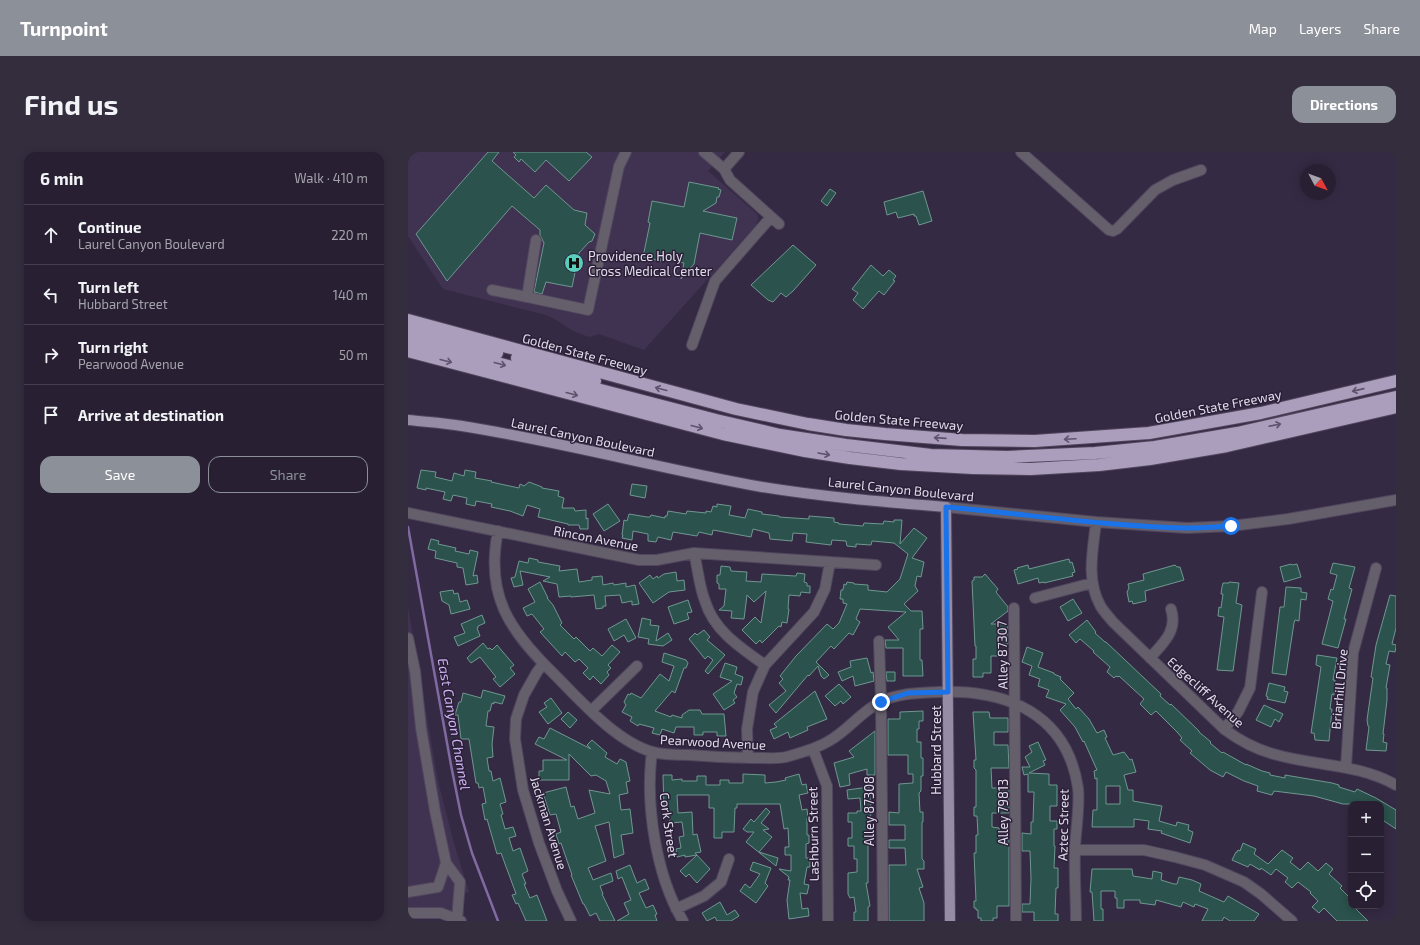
<!DOCTYPE html>
<meta charset="utf-8">
<style>
body{margin:0;font-family:"Exo 2",sans-serif;background:#342d3e;color:#f1f3f6}
.controls{position:absolute;right:12px;bottom:12px;display:grid;overflow:hidden;border-radius:8px;box-shadow:0 2px 10px #0003}
.controls button{width:36px;height:36px;display:grid;place-items:center;padding:0;border:0;border-bottom:1px solid #443e4d;background:#282032;color:#f1f3f6;font:20px sans-serif}
.compass{position:absolute;left:892px;top:12px;width:36px;height:36px;border-radius:50%;background:#282032;box-shadow:0 2px 10px #0003;rotate:131deg}
.stop{position:absolute;width:12px;height:12px;margin:-9px;border:3px solid #1a73e8;border-radius:50%;background:#fff}
.stop.end{background:#1a73e8;border-color:#fff;box-shadow:0 1px 4px #0008}
.list{margin:0;padding:0;list-style:none}
h2{display:flex;justify-content:space-between;align-items:center;height:52px;margin:0;padding:0 16px;font-size:17px}
h2 small{font-size:13px;font-weight:400;color:#a5a3ac}
.list li{display:grid;grid-template-columns:26px 1fr auto;gap:12px;align-items:center;box-sizing:border-box;height:60px;padding:0 16px;border-top:1px solid #443e4d}
.list b{display:block;font-size:15px;white-space:nowrap}
.list p{margin:0;font-size:13px;white-space:nowrap;color:#a5a3ac}
.list em{font-size:13px;font-style:normal;color:#a5a3ac}
.actions{display:flex;gap:8px;padding:12px 16px}
.actions a{flex:1;padding:9px 0;border:1px solid #8c9099;border-radius:12px;text-align:center;font-size:14px;color:#8c9099}
.actions .main{background:#8c9099;color:#fff}
.icon{flex:none;width:22px;height:22px;fill:none;stroke:currentColor;stroke-width:2;stroke-linecap:round;stroke-linejoin:round}
.map{position:relative;flex:none;width:988px;height:769px;overflow:hidden;border-radius:12px}
header{display:flex;align-items:center;gap:24px;box-sizing:border-box;height:56px;padding:0 20px;background:#8c9099;color:#fff}
header strong{font-size:19px}
nav{display:flex;gap:22px;margin-inline-start:auto;font-size:14px}
.intro{display:flex;align-items:center;justify-content:space-between;box-sizing:border-box;height:96px;padding:0 24px}
h1{margin:0;font-size:28px}
.button{padding:10px 18px;border-radius:12px;background:#8c9099;color:#fff;font-size:14px;font-weight:700}
main{display:flex;gap:24px;padding:0 24px}
aside{flex:1;background:#282032;border-radius:12px;box-shadow:0 2px 10px #0003}
.map>svg:first-child{display:block}
.built{fill:#403352}
.lines{fill:none;stroke-linecap:round;stroke-linejoin:round}
.stream{stroke:#8169a1;stroke-width:2.5}
.building{fill:#2b524c;stroke:#6f9790;fill-rule:evenodd}
.minor-casing{stroke:#51465e;stroke-width:12}
.major-casing{stroke:#51465e;stroke-width:12}
.highway-casing{stroke:#51465e;stroke-width:14}
.minor{stroke:#645f6b;stroke-width:10}
.major{stroke:#968ca6;stroke-width:10}
.highway{stroke:#aa9ebc;stroke-width:12}
.oneway{stroke:#5e526d}
.route{stroke:#1a73e8;stroke-width:5}
.labels{text-anchor:middle;stroke-width:3;stroke-linejoin:round;paint-order:stroke}
.poi-label{font-size:13px;fill:#e1dbeb;stroke:#2b2038;text-anchor:start}
.street-label{font-size:13px;fill:#e1dbeb;stroke:#2b2038}
.water-label{font-size:14px;font-style:italic;fill:#cfb4f5;stroke:#2b2038}
</style>
<header>
<strong>Turnpoint</strong>
<nav><a>Map</a><a>Layers</a><a>Share</a></nav>
</header>
<div class="intro"><h1>Find us</h1><a class="button">Directions</a></div>
<main>
<aside>
<h2>6 min<small>Walk · 410 m</small></h2>
<ul class="list">
<li><svg class="icon" aria-label="ahead" viewBox="0 0 24 24"><path d="M12 20V5M6 11l6-6 6 6"/></svg><div><b>Continue</b><p>Laurel Canyon Boulevard</p></div><em>220 m</em></li>
<li><svg class="icon" aria-label="left" viewBox="0 0 24 24"><path d="M17 20v-9H6M10 6l-5 5 5 5"/></svg><div><b>Turn left</b><p>Hubbard Street</p></div><em>140 m</em></li>
<li><svg class="icon" aria-label="right" viewBox="0 0 24 24"><path d="M7 20v-9h11M14 6l5 5-5 5"/></svg><div><b>Turn right</b><p>Pearwood Avenue</p></div><em>50 m</em></li>
<li><svg class="icon" aria-label="arrive" viewBox="0 0 24 24"><path d="M6 21V4h12l-3 4 3 4H6"/></svg><div><b>Arrive at destination</b></div></li>
</ul>
<div class="actions"><a class="main">Save</a><a>Share</a></div>
</aside>
<div class="map">
<svg width="988" height="769" viewBox="0 0 988 769">
<rect width="100%" height="100%" fill="#352a43"/>
<path class="built" d="M0 0H317L300 19 348 61 350 64V68L348 71 349 72 236 198 191 182 181 185 165 179 145 166 138 163 35 137 0 84Z
M0 455 30 629 45 688 61 740 56 742V763L0 760Z"/>
<g class="lines">
<path class="stream" d="M0 375 43 613 53 663 64 701 90 769"/>
</g>
<path class="building" d="M80 0H91L84 9 126 46 138 33 166 58 179 61 177 73 187 82 184 89 181 90 171 101 164 135 138 130 134 142 126 140 136 91 132 83V78L104 54 39 129 8 82Z
M105 0H178L184 5 161 29 138 8 127 20 113 7 111 10 106 5 108 3Z
M281 30 311 36 310 37 313 38 311 45H309L308 51 295 59 329 66 324 88 292 81 286 112 273 127 276 111 253 106V109L235 105 242 71 240 70 244 49 276 55Z
M422 37 428 41 419 54 413 49Z
M515 39 524 69 511 73 508 64H506V62L490 66 488 60 479 63 476 50Z
M385 93 408 113 385 139 378 145 373 141 365 150 360 148 343 133Z
M463 113 475 124 481 118 488 124 485 128 487 129 476 143 471 139 455 157 445 148 450 141 444 137Z
M13 318 28 320 27 325 44 329 46 321 56 324 57 318 68 320 67 326 84 329 83 330 111 336 112 332 116 334 121 330 134 335V336L151 339 150 344 156 346 154 356H166L167 359 178 358V367L180 366V377H172L171 373H160V372L130 365 132 357 119 353 115 364 102 359 83 355 84 352 68 349 67 354 58 352 59 346 45 343 43 349 35 347 37 340 18 336V338L9 336Z
M224 332 239 334 237 346 222 343Z
M200 352 212 369 196 379 185 362Z
M309 352 323 354 321 363 337 366 340 357 354 360V362L371 364V365L401 367V364L426 366V370L431 371V372L455 374 456 371 475 372 476 369 486 370V368H494L492 392 506 376 519 386 504 406 516 410 513 425 509 424 507 434 510 439 496 452 503 459H514L515 477H512V508H514L515 524H495V496H478L477 488H491L480 475 498 460 452 457 448 467 452 470 445 483 441 481 426 497 423 494 408 510 421 523 416 527 413 524 410 514 401 524 400 523 368 561 361 553 378 539 371 531 375 527 372 524 388 504 419 472 425 477 431 471 439 452 435 451V447H432L433 438H435L436 432 438 433 439 430 446 431V432L460 433V438L479 440 492 427 500 402 486 391 464 389 463 393 448 392V395L439 394 438 389 424 388 423 393 398 390 399 382 385 381 384 389 362 387 361 381 345 377 343 385 305 378 304 383 291 380 289 384 265 380 263 388 250 385 248 390 240 389V382L225 379 224 388 214 386 215 383H214L216 368 219 369 221 362 239 365H242L243 363 257 366V364H259L260 359 278 362 279 359 298 361V359L303 360 305 354 309 355Z
M23 387 31 389 30 392 48 396 47 399 61 402 62 398 70 400 65 424 69 423 70 431 58 433 55 416 49 415V411L27 406 28 399 20 397Z
M121 406 130 408V410L152 414 151 419 169 417 171 430 184 428V425L194 424 195 433 205 431 206 433 218 431V435L227 433 231 452 224 453V449L214 451 212 443 197 444 198 454H195V456L188 457 186 443 163 445V444L151 445 149 432 135 429 142 425 112 419 115 433 106 435 103 426 107 425 111 409 120 411Z
M661 407 662 411 664 410 667 420 664 421 665 424 636 431V430L631 431 630 426 610 432 606 418 610 417 609 416 620 413 621 417Z
M925 411 947 415 941 436 944 437 936 467H938L930 496 914 492 925 449 920 447 923 437 925 438 929 423 922 421Z
M883 412 884 413 889 412 893 425 876 430 872 415Z
M767 413 769 415H772L776 428 737 439 738 449 725 452 724 449 721 450 719 440 721 436 720 432 736 428 735 422Z
M313 414 322 415 323 419 339 420 338 429 353 430 354 422 387 424H388L389 421 397 422 396 430 399 431V434H402V441L393 440 392 444 381 443 380 457H381L379 471 374 470 373 475 371 474 354 491 352 488 348 492 334 478 347 465 353 471 358 439 346 450 339 443 336 467 323 466 324 459 311 458 316 454 318 437H311V432L309 431V423H312Z
M268 420 269 429 276 428 277 438 261 440 245 451 231 431 242 423 245 427 249 424 250 426 256 422Z
M577 422 590 437 588 440 600 455V459L583 472H600V492H590V504H583V521H575V525H565V507H568V494H567L564 429 566 428V425H574Z
M132 430 140 446H139L145 453 154 471 152 473 166 487 168 485 182 499 185 496 194 504 204 493 212 500 200 513 203 516 199 520 201 523 193 532 185 524 182 528 175 521 180 516 171 507 167 510 157 500 154 504 132 480 136 477 124 462 119 464 115 456 127 450 120 437Z
M821 430 831 431 828 451 834 453 825 519 809 518 816 465 810 464 811 455 813 456 815 442H813L814 435 815 431H821Z
M878 435 893 436V440L899 441 898 448 893 447 891 469 887 468 886 471 878 523 864 521 872 455H876Z
M45 438 46 442 50 441 52 450 59 448 62 457 43 462 41 453 34 449 32 440Z
M982 443 988 444V476L984 492 988 493V495L987 500 981 499 978 512 982 513 978 536H979V548L975 582H976L975 590 979 591 978 599 958 598 961 575 960 574 959 568 965 526 963 525 968 493Z
M665 447 674 461 660 469 652 455Z
M280 448 284 460 279 461 281 467 266 472 260 455Z
M74 463 77 471 70 474V476H69L72 484 50 494 46 485 57 481 53 472Z
M234 466 243 468 242 473 251 474 248 489 260 481 264 488 255 494 240 492 241 487 230 485Z
M218 467 228 486 220 490 216 483 206 489 200 477Z
M679 468 688 480 687 481 697 490H698L753 542 752 544 762 553 763 552 791 579V580L803 590 802 591 814 601 815 600 838 613V612L854 619 862 621V623L877 626V623L924 631 931 633V635L947 640 949 637 968 646 988 658V677L973 667V652H935L906 644 866 639 864 643 849 639 850 634 836 629 818 620 815 625 802 618 782 601 784 599 772 588 774 586 770 581 748 559 743 563 732 552 736 547 711 524 710 525 708 524 706 526 699 520 702 515 685 500 686 499 672 487 668 491 661 483Z
M296 478 302 485 299 488 317 503 300 522 297 519 305 508 300 504 297 507 281 487 287 481 289 483Z
M75 491 80 497 82 496 84 498 89 493 106 513 102 516 107 522 92 535 85 527 88 525 72 505 63 511 59 506Z
M619 495 635 501 630 515 646 521V522L653 525 652 527 666 541 660 547 668 557 670 555 681 567 689 581 696 578 699 585 697 586 705 603 716 600 722 608 724 607 728 620 716 623 720 638H725V649L754 654 751 669 768 674 769 670 781 673 780 678 785 680 782 691 753 681 754 679 740 677 741 669 726 667V675H684L685 658H689V626L687 627 686 619 689 618 676 589 675 590 667 575 652 558 658 552 638 545 641 538 630 534 632 527 621 523 624 514 614 510ZM698 634H712V652H698Z
M256 501 278 508 280 511 278 516H276L267 541 264 539 247 559 263 565 264 563 274 566V563L281 558H292L294 562H316L318 584H309V580H295V583H286V575H268L266 581 254 577 252 583 244 581 246 576 231 572 230 574 222 569 224 565 214 560 218 553 216 550 220 542 222 543 223 541 233 546 252 522 261 529 266 514 254 510Z
M909 503 929 506 925 528H927L926 543 924 542 922 557H924L921 589 907 588 906 581H903L913 515 908 513Z
M459 506 463 521 465 520 466 529 447 534 445 524 434 529 430 520 443 515 442 509Z
M317 511 329 515 327 522 335 525 333 533 329 532 326 541 329 545 325 548 327 551 316 558 305 542 324 529 312 525Z
M478 520H487V529H479Z
M861 531 877 535 876 539 880 540 877 551 859 547 860 545 858 544Z
M431 532 443 545 435 552 433 549 427 554 417 544Z
M75 538 97 544 94 552 86 550V552L84 551 82 559H80L78 574 86 575 84 592 85 605 79 606 81 619H83L85 629 92 626 98 650 92 652 95 662 93 663 97 677 105 675 108 684 101 686 105 699 112 696 120 719 114 722 118 732H116L122 746 129 743 139 769H118L110 751 108 752 104 743 108 742 107 739 93 701 89 702 79 667 77 668 74 652 78 651 75 635 71 636 70 631H68L61 587H53L50 563H47L51 550H53L55 541 73 546Z
M407 539 419 567 399 575 400 578 382 586 380 580 366 587 362 578 369 575 366 572Z
M143 546 154 561 140 572 131 560 139 555 136 551Z
M856 553 875 562 871 570 867 567 863 575 848 568Z
M515 559V569H511V577H509V590H513V606H515V624H513V639L511 641 512 660H515V670H514V707L516 709V717H509L515 735 511 736 516 751V769H481V713H498L497 696H481V688H497V673H481V660L491 661V632L505 631V622H500V603H480V567H492V560Z
M160 560 169 568 162 576 153 567Z
M565 560H581L582 566H600V580H586V593H600L601 616H583L584 636H601V661H584V675L591 676 592 687H601V754H589V766H585V769H573V766H570V758H568V756H566V749H568L566 701H568V683H570L569 664H566V655H568V618L566 616V608H568Z
M142 576 183 597 179 593 184 588 199 601 197 605 209 612 212 607 218 610 222 629 218 630 220 641 211 643 213 658 222 657 225 681 213 683 216 702 206 706 201 670 187 674 198 709 180 716 185 728 203 721 205 729 192 734 195 742H194L207 769H192L188 761 182 764 176 752H175L163 723H164L153 691 151 692 148 682 153 680 148 662 142 663 135 641 158 635 163 655 166 654 170 667 187 661 181 638 202 642 198 629 188 623 183 624 161 602V628H131V619H135V608H159L127 592 131 585 136 587Z
M467 579V623H459V617L441 622 442 633 432 635 426 611 446 605 441 599Z
M630 590 638 608 635 609 637 613 621 621 641 622V633H649V654H642V669H649V677H646V694H647L646 716H650V736H648L647 762H650V769H626V760H614V752H622L623 726 622 699H614V681L623 682V670H625L626 640H620V622L616 623 614 615H622L617 605 624 600 621 594Z
M335 622 357 623V631L368 630 378 628 377 626 391 622 394 633 398 632 400 641 391 643 394 658 399 657 400 666H399V683H401V691L398 692V706H402V715H399L396 732 401 733 399 742 392 741 394 757 400 756 401 764 381 767 379 748 382 728H380L381 725 371 717 383 719V703H377V695H381L380 676 376 677 372 652H329V656H327L326 680H314V686H306V656H301V643H269L270 661 284 660 285 683 289 682 293 700 287 701 302 717 289 731 281 722 278 725 272 719 289 703 277 705V703L269 705 268 697 273 696 271 685 276 684 274 670 262 671 261 658H256L255 623H264V628L274 627V629H289V624H298V633H312V628H321V631H335Z
M461 635 463 654 462 681H460V731H458L462 754 460 755V769H446V760H448L446 745 442 746 440 742V721L449 720V707H446V694H440V686H444V670H440V661H449V659H453L452 646 440 647 439 638Z
M358 656 362 660 353 671 361 677 355 678 364 685 351 700 370 706 368 714 338 690 346 680H339L335 677 343 667 346 670Z
M835 691 848 697 846 702 860 712 874 698 885 706 882 710 892 718 900 710 910 719 918 711 925 717 921 722 934 734 932 736 943 747 940 749 943 754H945L960 769H929L916 756 911 761 904 755 910 749 902 741 903 740 890 730 884 736 877 730 880 726 868 717 863 723 853 716 852 718 842 712 840 715 824 708 828 700H829L830 698 832 699Z
M345 710 363 716 357 731 360 734 348 751 332 739 337 732 342 736 352 722 342 718Z
M222 713 229 731 237 727 241 737 231 741 238 756 245 753 249 762 247 763 249 769H209L221 762 216 751 223 748 214 725 210 727 208 719Z
M684 717H724L725 724 744 727 745 719 754 721 753 728 766 732H769L771 725 784 728 793 732 791 739 816 750 820 744 851 762 846 769H822L816 765 814 769H794L800 757 787 752 786 755 775 750 773 755 748 748 747 753 732 751V748H716V756H709V746H707V739H693V757H695V769H686L684 740H682Z
M312 750 319 763 327 758 331 764 323 769H309L307 765 299 769 294 761Z"/>
<g class="lines">
<defs>
<path id="minor" d="M296 0 316 17 322 28 371 72
M613 0 701 78 705 79 709 77 747 38 765 28 793 18
M316 17 331 0
M84 138 119 145 128 88
M119 145 180 158 211 14 218 0
M284 193 307 129 363 65
M538 355 688 370 779 376 823 374 880 367 988 348
M0 361 231 408H249L286 401 468 413
M688 370C685 398 678 427 692 453 695 459 701 465 705 470L816 577C832 589 849 598 869 603 909 614 951 612 988 633
M90 379C77 443 101 478 145 521 171 547 208 590 245 600 256 603 270 603 281 603 304 605 327 606 350 606 359 606 369 607 378 605 392 601 408 597 421 589 439 579 453 560 472 550 490 541 511 541 530 540 599 537 659 562 670 636 672 652 668 678 667 695 666 720 668 745 668 769
M286 401C290 417 291 434 297 449 306 479 333 496 357 513
M627 446 684 431
M606 456 608 769
M0 486 7 519 13 576 27 659 38 711
M471 489 473 550 475 769
M742 506C755 491 770 479 763 457
M135 512 129 520 116 543 108 567 107 587 115 638 131 691 149 739 163 769
M183 559 229 514
M816 577 830 560 842 536 854 440
M405 597 419 634 420 769
M244 600C237 652 248 724 275 769
M340 606 339 577 345 540 357 513 406 460 417 437 422 410
M938 615 945 501 968 416
M667 698H736L767 705 797 713 836 730 853 742 884 769
M0 740 30 735 38 711 52 730 49 767
M268 757 296 744 313 730 321 707
M0 761H33L53 769"/>
<path id="major" d="M0 268C18 270 36 271 54 274 155 290 254 317 354 335 415 345 477 350 538 355L542 769"/>
<path id="highway" d="M0 168 328 257 400 272 438 278 477 282 554 288 627 289 741 281 853 261 988 229
M0 177 89 201
M0 188 308 268 372 283 438 293 523 303 599 305 687 301 747 295 829 281 988 245
M0 199 315 282 397 299 442 306 493 312 565 316 623 317 691 313 742 307 819 294 988 255
M109 206 187 229"/>
</defs>
<use href="#minor" class="minor-casing"/>
<use href="#major" class="major-casing"/>
<use href="#highway" class="highway-casing"/>
<use href="#minor" class="minor"/>
<use href="#major" class="major"/>
<use href="#highway" class="highway"/>
</g>
<defs><path id="oneway-shaft" d="M-6 0H5M1.5-3L5.5 0L1.5 3" fill="none" stroke-width="1.6" stroke-linecap="round" stroke-linejoin="round"/></defs>
<g class="oneway">
<use href="#oneway-shaft" transform="translate(38 209) rotate(14)"/>
<use href="#oneway-shaft" transform="translate(92 212) rotate(15)"/>
<use href="#oneway-shaft" transform="translate(253 237) rotate(-165)"/>
<use href="#oneway-shaft" transform="translate(950 238) rotate(167)"/>
<use href="#oneway-shaft" transform="translate(164 242) rotate(15)"/>
<use href="#oneway-shaft" transform="translate(867 273) rotate(-12)"/>
<use href="#oneway-shaft" transform="translate(289 275) rotate(15)"/>
<use href="#oneway-shaft" transform="translate(532 286) rotate(-176)"/>
<use href="#oneway-shaft" transform="translate(662 287) rotate(177)"/>
<use href="#oneway-shaft" transform="translate(416 302) rotate(10)"/>
</g>
<g class="lines">
<path class="route" d="M473 550 500 541 540 540 538 355C618 362 697 374 778 376 793 376 808 375 823 374"/>
</g>
<defs>
<symbol id="hospital-disc" viewBox="-11 -11 22 22"><circle r="9.5" fill="#5acebd" stroke="#2b2038"/><path d="M-5-5h3v3.5h4V-5h3V5h-3V1.5h-4V5h-3Z" fill="#111"/></symbol>
</defs>
<g fill-rule="evenodd">
<use href="#hospital-disc" x="155" y="100" width="22" height="22"/>
</g>
<g class="labels">
<g class="poi-label">
<text x="180" y="109">Providence Holy<tspan x="180" dy="15">Cross Medical Center</tspan></text>
</g>
<g class="street-label">
<text transform="translate(177 202) rotate(15)" y="5">Golden State Freeway</text>
<text transform="translate(810 254) rotate(-11)" y="5">Golden State Freeway</text>
<text transform="translate(491 268) rotate(5)" y="5">Golden State Freeway</text>
<text transform="translate(175 285) rotate(12)" y="5">Laurel Canyon Boulevard</text>
<text transform="translate(493 337) rotate(6)" y="5">Laurel Canyon Boulevard</text>
<text transform="translate(188 386) rotate(11)" y="5">Rincon Avenue</text>
<text transform="translate(594 503) rotate(-91)" y="5">Alley 87307</text>
<text transform="translate(931 537) rotate(-85)" y="5">Briarhill Drive</text>
<text transform="translate(798 540) rotate(42)" y="5">Edgecliff Avenue</text>
<text transform="translate(305 590) rotate(3)" y="5">Pearwood Avenue</text>
<text transform="translate(528 598) rotate(-90)" y="5">Hubbard Street</text>
<text transform="translate(461 659) rotate(-90)" y="5">Alley 87308</text>
<text transform="translate(595 660) rotate(-90)" y="5">Alley 79813</text>
<text transform="translate(141 671) rotate(73)" y="5">Jackman Avenue</text>
<text transform="translate(261 673) rotate(82)" y="5">Cork Street</text>
<text transform="translate(655 673) rotate(-89)" y="5">Aztec Street</text>
<text transform="translate(405 682) rotate(-91)" y="5">Lashburn Street</text>
</g>
<g class="water-label">
<text transform="translate(46 572) rotate(80)" y="5">East Canyon Channel</text>
</g>
</g>
</svg>
<div class="controls">
<button>+</button>
<button>−</button>
<button><svg class="icon" aria-label="locate" viewBox="0 0 24 24"><circle cx="12" cy="12" r="6"/><path d="M12 2v4M12 18v4M2 12h4M18 12h4"/></svg></button>
</div>
<svg class="compass" viewBox="-18 -18 36 36"><path d="M0-13l5 13h-10z" fill="#e53935"/><path d="M0 13l5-13h-10z" fill="#a5a3ac"/></svg>
<div class="stop" style="left:823px;top:374px"></div>
<div class="stop end" style="left:473px;top:550px"></div>
</div>
</main>
